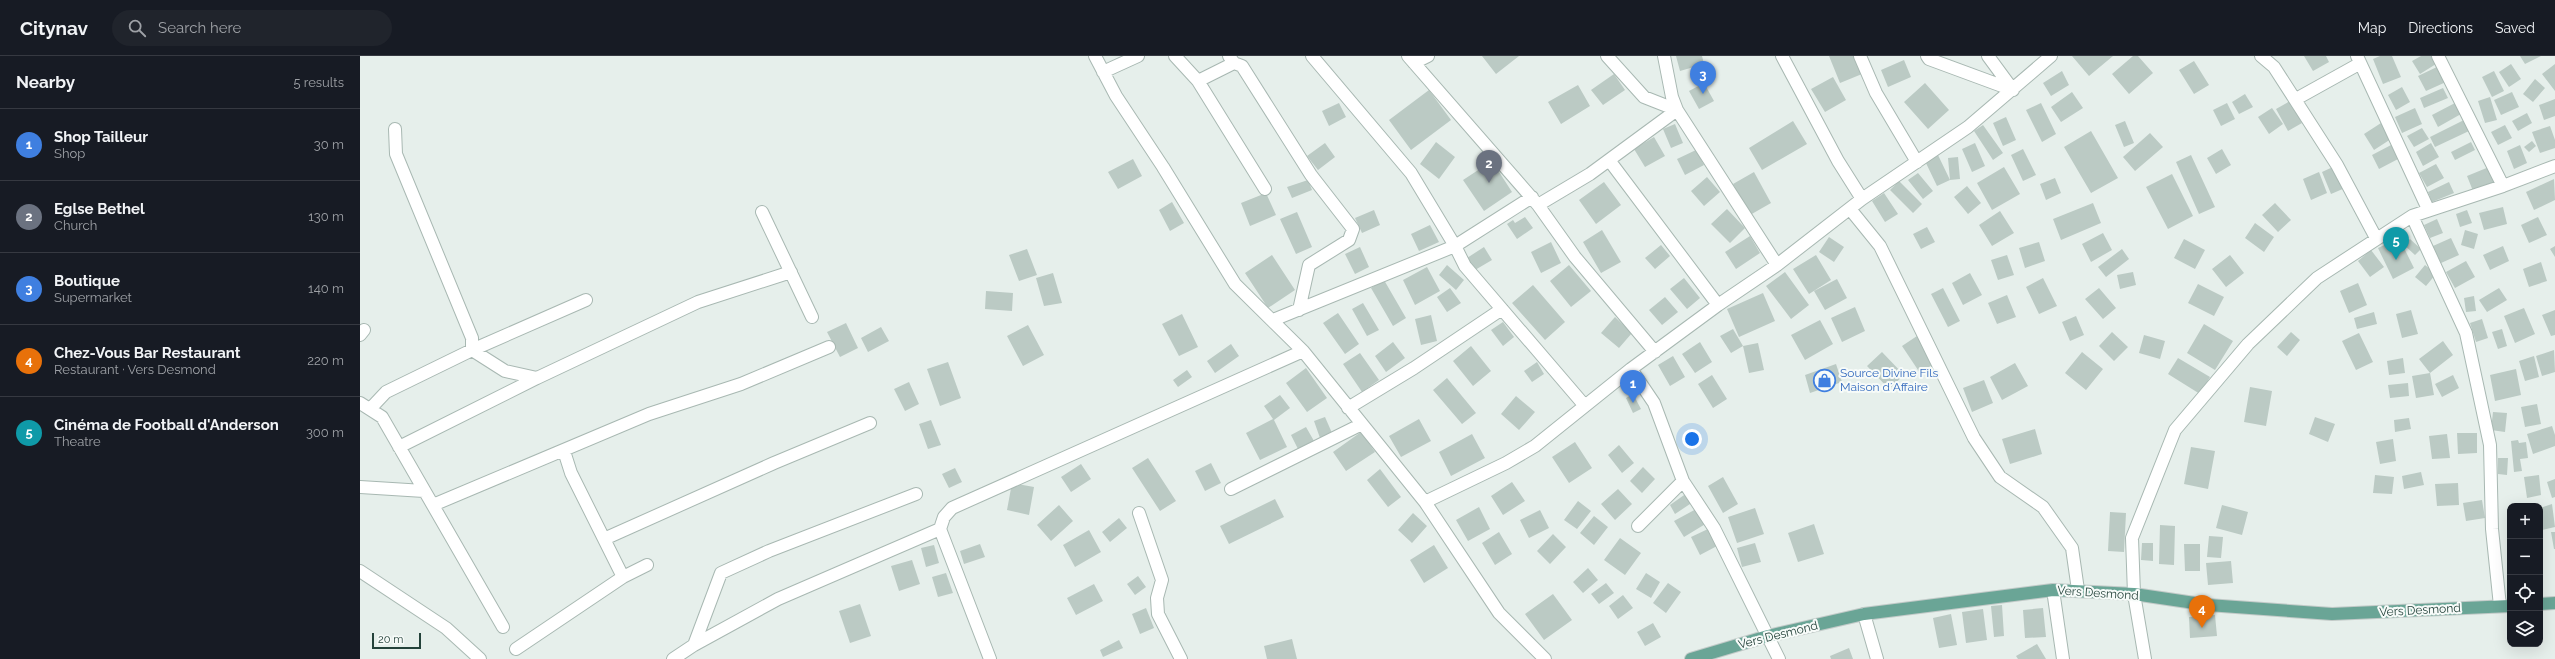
<!DOCTYPE html>
<meta charset="utf-8">
<style>
body{margin:0;font-family:Raleway,sans-serif;background:#20242c;color:#f1f3f6}
.controls{position:absolute;right:12px;bottom:12px;display:grid;overflow:hidden;border-radius:8px;box-shadow:0 4px 16px #0002}
.controls button{width:36px;height:36px;display:grid;place-items:center;padding:0;border:0;border-bottom:1px solid #363941;background:#171b24;color:#f1f3f6;font:20px sans-serif}
.scale{position:absolute;left:12px;bottom:10px;width:49px;box-sizing:border-box;padding-left:4px;border:2px solid #24423a;border-top:0;font-size:11px;line-height:14px;white-space:nowrap;color:#24423a;-webkit-text-stroke:3px #f7fbf9;paint-order:stroke}
.you{position:absolute;left:1332px;top:383px;width:14px;height:14px;margin:-10px;border:3px solid #fff;border-radius:50%;background:#1a73e8;box-shadow:0 0 0 6px #1a73e833}
.badge{display:grid;place-items:center;width:26px;height:26px;border-radius:50%;background:#b45309;color:#fff;font-size:13px;font-weight:700}
.pin{position:absolute;translate:-50% -33px;filter:drop-shadow(0 1px 2px #0008)}
.pin::after{content:'';position:absolute;top:21px;width:14px;height:12px;background:inherit;clip-path:polygon(0 0,100% 0,50% 100%)}
.list{margin:0;padding:0;list-style:none}
h2{display:flex;justify-content:space-between;align-items:center;height:52px;margin:0;padding:0 16px;font-size:17px}
h2 small{font-size:13px;font-weight:400;color:#9ea1a6}
.list li{display:grid;grid-template-columns:26px 1fr auto;gap:12px;align-items:center;box-sizing:border-box;height:72px;padding:0 16px;border-top:1px solid #363941}
.list b{display:block;font-size:15px;white-space:nowrap}
.list p{margin:0;font-size:13px;white-space:nowrap;color:#9ea1a6}
.list em{font-size:13px;font-style:normal;color:#9ea1a6}
.icon{flex:none;width:22px;height:22px;fill:none;stroke:currentColor;stroke-width:2;stroke-linecap:round;stroke-linejoin:round}
.map{position:relative;flex:none;width:2195px;height:603px;overflow:hidden}
header{display:flex;align-items:center;gap:24px;box-sizing:border-box;height:56px;padding:0 20px;background:#171b24;border-bottom:1px solid #363941}
header strong{font-size:19px}
nav{display:flex;gap:22px;margin-inline-start:auto;font-size:14px}
.search{width:280px;height:36px;background:#20242c;display:flex;align-items:center;gap:10px;box-sizing:border-box;padding:0 14px;border-radius:22px;color:#9ea1a6;font-size:15px}
main{display:flex}
aside{flex:1;background:#171b24}
.map>svg:first-child{display:block}
.building{fill:#bbcac4}
.lines{fill:none;stroke-linecap:round;stroke-linejoin:round}
.minor-casing{stroke:#a8b8b2;stroke-width:14}
.major-casing{stroke:#c2cac8;stroke-width:14}
.minor{stroke:#fff;stroke-width:12}
.major{stroke:#6aa596;stroke-width:12}
.labels{text-anchor:middle;stroke-width:4;stroke-linejoin:round;paint-order:stroke}
.shop-label{font-size:12px;fill:#366cbe;stroke:#f7fbf9;text-anchor:start}
.street-label{font-size:12px;fill:#24423a;stroke:#f7fbf9}
</style>
<header>
<strong>Citynav</strong>
<div class="search"><svg class="icon" aria-label="search" viewBox="0 0 24 24"><circle cx="10" cy="10" r="6"/><path d="M15 15l6 6"/></svg>Search here</div>
<nav><a>Map</a><a>Directions</a><a>Saved</a></nav>
</header>
<main>
<aside>
<h2>Nearby<small>5 results</small></h2>
<ul class="list">
<li><span class="badge" style="background:#3f7fe0">1</span><div><b>Shop Tailleur</b><p>Shop</p></div><em>30 m</em></li>
<li><span class="badge" style="background:#6b7280">2</span><div><b>Eglse Bethel</b><p>Church</p></div><em>130 m</em></li>
<li><span class="badge" style="background:#3f7fe0">3</span><div><b>Boutique</b><p>Supermarket</p></div><em>140 m</em></li>
<li><span class="badge" style="background:#e8710a">4</span><div><b>Chez-Vous Bar Restaurant</b><p>Restaurant · Vers Desmond</p></div><em>220 m</em></li>
<li><span class="badge" style="background:#0f9aa8">5</span><div><b>Cinéma de Football d'Anderson</b><p>Theatre</p></div><em>300 m</em></li>
</ul>
</aside>
<div class="map">
<svg width="2195" height="603" viewBox="0 0 2195 603">
<rect width="100%" height="100%" fill="#e6efeb"/>
<path class="building" d="M1122 0H1159L1136 18Z
M1316 0H1342L1344 8 1320 15Z
M1469 0H1495L1502 18 1480 27Z
M1712 0H1753L1729 20Z
M1773 0H1778L1793 17 1769 38 1752 18Z
M1944 0H1966L1969 6 1953 15Z
M2020 0H2032L2041 21 2023 28 2013 3Z
M2061 0H2071L2076 8 2060 18 2052 5Z
M2160 0H2181L2165 8Z
M1544 4 1551 21 1528 31 1521 14Z
M1834 5 1849 29 1834 38 1819 14Z
M2151 8 2161 23 2149 31 2139 16Z
M2195 8V35L2182 18Z
M2079 10 2086 26 2066 35 2058 20Z
M1702 15 1709 29 1691 40 1683 27Z
M2134 15 2144 35 2132 41 2122 21Z
M1254 18 1265 34 1243 49 1231 34Z
M1473 21 1486 44 1465 56 1451 33Z
M2175 23 2185 32 2173 46 2163 38Z
M1344 27 1354 45 1339 53 1329 35Z
M1565 27 1589 54 1568 73 1544 46Z
M1218 29 1230 50 1201 68 1188 46Z
M2042 31 2050 46 2036 54 2028 39Z
M2083 32 2088 42 2064 52 2060 42Z
M1069 34 1091 64 1051 94 1029 64Z
M1712 36 1723 52 1701 66 1691 51Z
M2152 36 2159 51 2141 59 2134 44Z
M1885 38 1893 51 1879 58 1872 46Z
M2130 41 2137 64 2125 67 2118 45Z
M2195 43V60L2184 64 2179 49Z
M1930 45 1942 67 1928 75 1916 53Z
M979 47 986 61 969 70 962 55Z
M1681 47 1696 78 1682 86 1666 54Z
M1867 47 1875 63 1861 70 1853 54Z
M2095 47 2101 58 2078 71 2072 59Z
M1912 52 1923 68 1909 78 1898 61Z
M2055 52 2062 68 2042 77 2035 61Z
M2167 57 2172 67 2158 75 2152 65Z
M1646 61 1656 84 1643 90 1633 67Z
M2104 64 2109 75 2075 91 2070 81Z
M1433 65 1447 88 1402 114 1389 92Z
M1765 65 1774 87 1764 91 1755 69Z
M2021 67 2031 83 2014 94 2004 78Z
M1315 68 1323 87 1311 92 1303 73Z
M1623 69 1643 97 1633 104 1614 75Z
M2145 69 2152 82 2138 89 2131 76Z
M2190 70 2195 84V92L2180 97 2172 76Z
M2062 72 2069 83 2054 91 2047 80Z
M1731 75 1758 122 1731 137 1704 91Z
M1790 77 1803 91 1775 115 1763 101Z
M1294 81 1305 100 1285 111 1274 93Z
M2172 85 2176 90 2169 96 2164 91Z
M1076 86 1095 101 1079 123 1060 108Z
M2111 86 2115 94 2095 104 2091 96Z
M965 87 975 101 958 114 947 100Z
M1615 87 1625 110 1612 116 1602 93Z
M2071 87 2079 101 2063 110 2056 96Z
M2033 88 2040 102 2019 113 2012 99Z
M2160 89 2167 107 2154 113 2147 95Z
M1663 93 1676 119 1663 125 1651 99Z
M1862 93 1871 109 1856 118 1847 102Z
M1336 94 1344 109 1325 119 1317 103Z
M1578 99 1590 124 1588 102 1598 101 1600 123 1590 124 1577 130 1565 105Z
M1831 99 1855 151 1839 158 1816 106Z
M773 103 782 120 758 133 748 116Z
M1132 105 1152 136 1124 155 1103 124Z
M2076 108 2084 122 2067 131 2059 117Z
M1975 110 1985 132 1971 138 1962 116Z
M1644 111 1660 138 1632 154 1617 127Z
M2129 111 2135 127 2113 135 2107 120Z
M1394 116 1411 147 1390 159 1373 128Z
M1959 116 1967 137 1951 144 1943 123Z
M1558 117 1573 135 1563 143 1548 124Z
M1812 118 1833 160 1808 173 1786 131Z
M1347 121 1360 136 1344 150 1331 135Z
M1695 122 1701 137 1686 144 1680 128Z
M2194 123 2195 144 2174 154 2166 136Z
M948 124 952 134 932 142 927 131Z
M1539 125 1562 148 1553 157 1530 134Z
M1244 126 1261 149 1236 168 1219 144Z
M2089 126 2094 137 2072 146 2068 136Z
M1607 130 1621 147 1608 158 1594 141Z
M906 137 916 159 890 170 881 147Z
M1524 137 1538 158 1525 166 1512 145Z
M812 146 824 167 810 175 799 154Z
M1733 147 1741 167 1701 184 1693 163Z
M1915 147 1931 164 1918 176 1902 159Z
M2143 151 2147 168 2124 174 2119 157Z
M1367 153 1385 172 1370 187 1351 168Z
M1014 154 1020 169 1002 177 995 162Z
M2107 154 2112 167 2100 171 2096 158Z
M1640 155 1654 177 1632 190 1619 169Z
M937 156 952 191 936 198 920 163Z
M1165 161 1173 172 1157 183 1147 168 1153 164 1155 167Z
M2178 161 2187 179 2169 187 2161 169Z
M2077 163 2083 177 2070 182 2064 169Z
M1895 167 1914 181 1904 196 1885 182Z
M1070 169 1079 186 1059 195 1051 178Z
M1567 171 1575 186 1561 193 1553 178Z
M1242 174 1261 206 1241 217 1223 186Z
M2105 174 2118 178 2114 193 2101 189Z
M1743 177 1752 194 1731 206 1722 188Z
M1390 180 1400 197 1376 213 1365 196Z
M1469 181 1484 191 1474 206 1459 196Z
M2039 182 2054 212 2033 223 2018 192Z
M2091 182 2099 199 2081 207 2073 190Z
M1824 183 1845 194 1835 213 1814 202Z
M2050 183 2061 193 2055 199 2044 189Z
M1191 186 1201 207 1181 217 1171 196Z
M1679 186 1685 205 1665 212 1659 192Z
M1301 189 1310 200 1295 213 1285 202Z
M2143 190 2149 205 2130 214 2123 199Z
M2195 190V201L2190 193Z
M1000 191 1009 211 995 218 985 198Z
M1124 191 1132 204 1115 214 1107 202Z
M667 193 677 219 659 225 649 199Z
M1762 193 1769 203 1746 221 1738 211Z
M2011 194 2024 211 2010 221 1998 205Z
M912 199 935 234 908 252 885 217Z
M1456 199 1471 224 1449 238 1433 213Z
M1647 199 1654 219 1638 224 1631 204Z
M1870 199 1884 217 1866 231 1852 213Z
M2106 205 2115 221 2095 232 2086 216Z
M2181 206 2187 225 2169 231 2163 213Z
M1087 209 1104 224 1096 234 1079 219Z
M1209 209 1231 235 1211 251 1190 225Z
M2065 209 2076 218 2066 230 2055 221Z
M1067 211 1080 235 1055 249 1043 224Z
M1425 216 1449 249 1431 263 1406 230Z
M1773 216 1776 229 1760 233 1757 219Z
M693 217 702 247 684 250 676 222Z
M1610 217 1622 239 1603 249 1592 227Z
M1324 222 1340 242 1327 253 1310 233Z
M1683 222 1697 250 1679 258 1666 231Z
M1477 223 1487 242 1465 254 1454 235Z
M1024 224 1046 262 1033 270 1011 232Z
M1998 227 2007 249 1989 257 1980 235Z
M1838 228 1864 241 1854 260 1828 247Z
M1173 229 1205 266 1185 284 1152 247Z
M1090 232 1101 247 1087 256 1077 241Z
M1583 232 1600 265 1588 271 1571 238Z
M1739 232 1756 252 1743 263 1725 243Z
M2139 232 2147 244 2127 256 2119 244Z
M626 235 653 237 652 255 625 253Z
M1403 237 1415 265 1379 281 1367 253Z
M1647 239 1656 261 1637 268 1628 247Z
M2114 240 2116 255 2106 256 2104 242Z
M1305 241 1318 256 1302 269 1289 254Z
M1003 247 1019 274 1007 280 992 253Z
M1495 251 1505 275 1482 286 1471 262Z
M2164 252 2175 278 2155 287 2144 260Z
M2051 254 2058 278 2042 282 2036 258Z
M2195 254V279L2191 280 2182 259Z
M2014 256 2017 268 1997 273 1994 262Z
M978 257 999 288 985 298 963 267Z
M822 258 838 291 819 300 802 268Z
M1071 259 1077 285 1061 289 1055 263Z
M1716 260 1724 279 1710 285 1702 266Z
M1255 261 1272 277 1259 292 1241 277Z
M2122 263 2128 282 2116 286 2110 267Z
M1460 264 1473 288 1445 304 1431 279Z
M1143 266 1154 281 1143 290 1131 274Z
M486 267 498 292 480 301 467 276Z
M1844 268 1873 285 1855 314 1827 297Z
M668 269 684 299 663 310 647 280Z
M521 271 529 285 508 296 501 282Z
M1373 273 1383 290 1371 297 1360 280Z
M2142 273 2147 290 2138 293 2132 276Z
M1752 276 1768 291 1754 305 1739 290Z
M1931 276 1940 284 1927 300 1917 291Z
M1999 277 2013 306 1996 314 1982 285Z
M1784 279 1805 285 1800 303 1779 297Z
M1557 280 1575 307 1560 317 1542 290Z
M2083 285 2093 299 2070 317 2059 303Z
M1033 286 1045 302 1026 316 1015 300Z
M1340 286 1352 306 1335 317 1322 298Z
M1398 287 1404 314 1389 317 1383 290Z
M871 288 879 300 855 317 847 305Z
M1111 290 1131 315 1113 330 1093 305Z
M2194 294 2195 316 2182 320 2176 300Z
M1522 296 1544 319 1529 333 1507 310Z
M1722 296 1743 313 1726 334 1705 317Z
M1000 297 1019 324 1002 336 983 308Z
M1313 300 1325 321 1310 330 1298 309Z
M2174 300 2179 321 2165 325 2159 305Z
M1818 302 1850 321 1840 338 1808 318Z
M2043 302 2045 317 2029 319 2027 305Z
M588 306 601 342 580 350 567 313Z
M1177 306 1184 318 1172 326 1164 315Z
M1655 307 1668 330 1642 344 1630 321Z
M1476 308 1482 326 1450 337 1445 319Z
M946 312 967 342 947 356 926 327Z
M2156 313 2161 339 2135 345 2130 319Z
M827 314 832 321 818 331 813 324Z
M2070 317 2074 339 2056 342 2052 320Z
M1352 319 1367 343 1353 352 1338 328Z
M2093 319 2099 332 2082 341 2075 328Z
M1087 322 1116 357 1102 368 1073 334Z
M1624 324 1633 347 1612 356 1603 332Z
M549 326 559 348 545 355 534 333Z
M2048 327 2049 340 2030 342 2028 329Z
M1890 331 1912 335 1906 370 1884 366Z
M1273 338 1281 353 1273 357 1266 342Z
M920 339 930 352 914 364 927 391 900 404 886 377 913 363 904 350Z
M1156 340 1175 356 1159 374 1141 358Z
M2177 348 2181 368 2165 371 2161 351Z
M2133 356 2147 357 2145 376 2131 374Z
M965 361 972 377 960 382 954 365Z
M1955 361 1975 368 1968 386 1949 378Z
M2049 362 2051 373 2035 376 2034 364Z
M1059 363 1071 385 1041 401 1029 380Z
M571 364 581 389 568 393 559 368Z
M2192 370 2195 379V390L2173 398 2167 378Z
M946 371 954 385 938 393 931 379Z
M1675 373 1682 398 1650 408 1642 383Z
M1001 376 1015 396 986 415 973 396Z
M2097 377H2117V397L2098 398Z
M1112 378 1125 402 1091 420 1079 396Z
M2087 378 2090 402 2072 403 2069 380Z
M2033 383 2036 405 2020 408 2016 386Z
M2158 384 2159 387 2166 386 2168 402 2160 403 2162 415 2154 416 2151 385Z
M1215 386 1232 412 1209 427 1192 401Z
M1259 389 1274 407 1262 417 1248 399Z
M1831 391 1855 395 1848 433 1824 428Z
M788 402 816 445 800 455 772 412Z
M2138 402H2148L2147 419 2138 418Z
M851 407 861 427 845 435 835 415Z
M721 408 731 423 711 436 701 421Z
M1283 411 1295 423 1282 437 1270 425Z
M595 412 602 426 589 432 582 418Z
M1020 413 1041 441 1028 451 1007 424Z
M2061 416 2064 429 2044 433 2042 420Z
M2015 419 2034 421 2032 438 2013 437Z
M2179 419 2181 439 2167 442 2164 421Z
M1363 421 1378 448 1363 457 1348 430Z
M2195 423V441L2192 442 2187 426Z
M1152 426 1165 445 1143 459 1131 440Z
M652 427 674 431 669 459 647 454Z
M2098 427 2099 449 2077 450 2075 428Z
M1258 433 1272 448 1255 464 1241 448Z
M1327 437 1333 446 1315 458 1310 449Z
M915 443 924 461 869 488 860 470Z
M2122 444 2125 462 2106 465 2103 447Z
M1218 445 1231 455 1217 473 1204 464Z
M2192 448 2195 471 2182 474 2180 452Z
M699 449 713 465 691 485 677 469Z
M1862 449 1888 456 1882 479 1856 472Z
M1119 451 1130 473 1108 485 1096 464Z
M1338 452 1347 467 1324 481 1314 465Z
M1395 452 1404 478 1377 487 1368 461Z
M1180 454 1189 472 1169 482 1160 464Z
M1750 456 1766 457 1764 496 1748 495Z
M1053 457 1067 470 1052 487 1038 474Z
M1234 460 1248 471 1234 489 1220 477Z
M759 462 767 472 750 486 742 476Z
M1454 468 1464 498 1438 506 1428 477Z
M1800 469 1815 470 1814 509 1799 508Z
M1348 473 1357 490 1340 499 1331 481Z
M729 474 741 496 715 511 703 489Z
M1139 476 1152 498 1135 509 1122 487Z
M2191 476H2195V493H2194Z
M1193 478 1206 491 1190 508 1177 495Z
M1849 480 1863 481 1861 502 1847 501Z
M1260 482 1281 497 1265 519 1244 504Z
M1395 487 1401 506 1382 511 1377 492Z
M1782 487H1793V505L1781 504Z
M620 488 625 501 604 508 600 495Z
M1824 488H1840V515H1825Z
M574 489 579 507 566 511 561 492Z
M1074 489 1088 512 1064 527 1050 504Z
M552 504 560 528 539 535 531 510Z
M1871 505 1873 527 1848 529 1846 507Z
M1228 512 1238 524 1223 537 1213 526Z
M586 517 593 537 578 541 572 521Z
M1286 517 1300 526 1291 542 1276 533Z
M778 520 786 531 775 539 767 528Z
M1246 527 1254 537 1239 548 1231 538Z
M1308 527 1321 536 1306 557 1293 547Z
M734 528 743 545 716 559 707 542Z
M1193 538 1212 564 1184 584 1165 558Z
M1263 539 1273 552 1258 563 1249 550Z
M500 548 511 580 490 587 479 555Z
M1642 549 1644 580 1634 581 1631 550Z
M786 552 794 572 780 578 772 558Z
M1683 552 1686 581 1665 582 1663 554Z
M1623 553 1627 584 1606 587 1602 556Z
M1591 558 1597 589 1579 592 1573 562Z
M1855 559 1857 580 1830 582 1829 561Z
M1293 567 1301 581 1285 590 1277 576Z
M932 583 937 603H907L904 590Z
M759 584 763 592 743 601 740 594Z
M1677 588 1686 603H1658L1656 600Z
M1489 592 1493 603H1471L1470 600Z"/>
<g class="lines">
<defs>
<path id="minor" d="M735 0 756 40 803 111 875 228 943 295 1065 446 1139 557 1185 603
M815 0 838 25 905 133
M869 0 874 7 882 10 951 119 993 173 989 184 949 209 939 254
M952 0 1051 117 1095 190 1105 210 1225 350
M1048 0 1178 149 1215 201 1295 296
M1247 0 1284 41 1317 54
M1304 0 1312 41 1317 54 1417 209
M1422 0 1478 105 1502 143
M1500 0 1516 37 1557 106
M1567 0 1569 3 1653 34
M1628 0 1653 34
M1901 0 1914 11 1977 109 2016 182
M1997 0 2068 153
M2078 0 2143 130
M1054 7 1068 0
M743 16 778 0
M838 25 874 7
M1936 43 1999 8
M35 73 36 98 112 282V294L145 315 177 322 338 246 431 216
M1249 104 1358 249
M1178 149 1230 118 1317 54
M1490 153 1520 190 1614 382 1640 421 1683 451 1712 492 1718 534
M402 156 452 261
M913 264 1095 190 1172 141
M0 279 4 274
M1271 313 1294 347 1323 425
M0 347 22 361 143 571
M988 352 1054 312 1142 253
M10 353 26 336 112 294 226 244
M39 391 177 322
M204 395 211 417 263 521
M0 431 64 435
M871 433 1002 368
M1065 446 1146 407 1175 390 1271 313 1358 249 1417 209 1502 143 1608 71 1691 0
M73 449 289 358 381 328 469 291
M779 457 802 524 797 542 798 558 821 603
M1278 470 1323 425 1354 472 1419 603
M244 483 414 407 510 367
M0 515 86 572 120 603
M1693 534 1703 603
M2140 550 2132 473 2130 389 2106 277 2052 160 2143 130 2195 110
M1504 558 1517 603
M334 589 418 543 580 473
M156 593 263 521 287 509
M313 603 334 589 361 517 409 495 556 438
M630 603 580 473 584 461 592 452 943 295
M1785 603 1774 538 1772 482 1815 374 1888 288 1957 222 2052 160"/>
<path id="major" d="M2180 548 2195 547
M1331 603 1408 580 1504 558 1693 534 1774 538 1848 549 1972 558 2150 550"/>
</defs>
<use href="#minor" class="minor-casing"/>
<use href="#major" class="major-casing"/>
<use href="#minor" class="minor"/>
<use href="#major" class="major"/>
</g>
<defs>
<symbol id="shop-ring" viewBox="-11 -11 22 22"><circle r="9.5" fill="#f7fbf9" stroke="#3f7fe0" stroke-width="1.5"/><path d="M-5-2.5h2.3a2.7 3.5 0 0 1 5.4 0H5L5.5 6h-11ZM-1.5-2.5h3a1.5 2.3 0 0 0-3 0Z" fill="#3f7fe0"/></symbol>
</defs>
<g fill-rule="evenodd">
<use href="#shop-ring" x="1452" y="312" width="25" height="25"/>
</g>
<g class="labels">
<g class="shop-label">
<text x="1480" y="321">Source Divine Fils<tspan x="1480" dy="14">Maison d´Affaire</tspan></text>
</g>
<g class="street-label">
<text transform="translate(1738 537) rotate(4)" y="4">Vers Desmond</text>
<text transform="translate(2060 554) rotate(-3)" y="4">Vers Desmond</text>
<text transform="translate(1418 579) rotate(-14)" y="4">Vers Desmond</text>
</g>
</g>
</svg>
<div class="controls">
<button>+</button>
<button>−</button>
<button><svg class="icon" aria-label="locate" viewBox="0 0 24 24"><circle cx="12" cy="12" r="6"/><path d="M12 2v4M12 18v4M2 12h4M18 12h4"/></svg></button>
<button><svg class="icon" aria-label="layers" viewBox="0 0 24 24"><path d="M12 4l9 5-9 5-9-5zM3 14l9 5 9-5"/></svg></button>
</div>
<div class="scale">20 m</div>
<div class="you"></div>
<div class="pin badge" style="left:1273px;top:347px;background:#3f7fe0">1</div>
<div class="pin badge" style="left:1129px;top:127px;background:#6b7280">2</div>
<div class="pin badge" style="left:1343px;top:38px;background:#3f7fe0">3</div>
<div class="pin badge" style="left:1842px;top:572px;background:#e8710a">4</div>
<div class="pin badge" style="left:2036px;top:204px;background:#0f9aa8">5</div>
</div>
</main>
